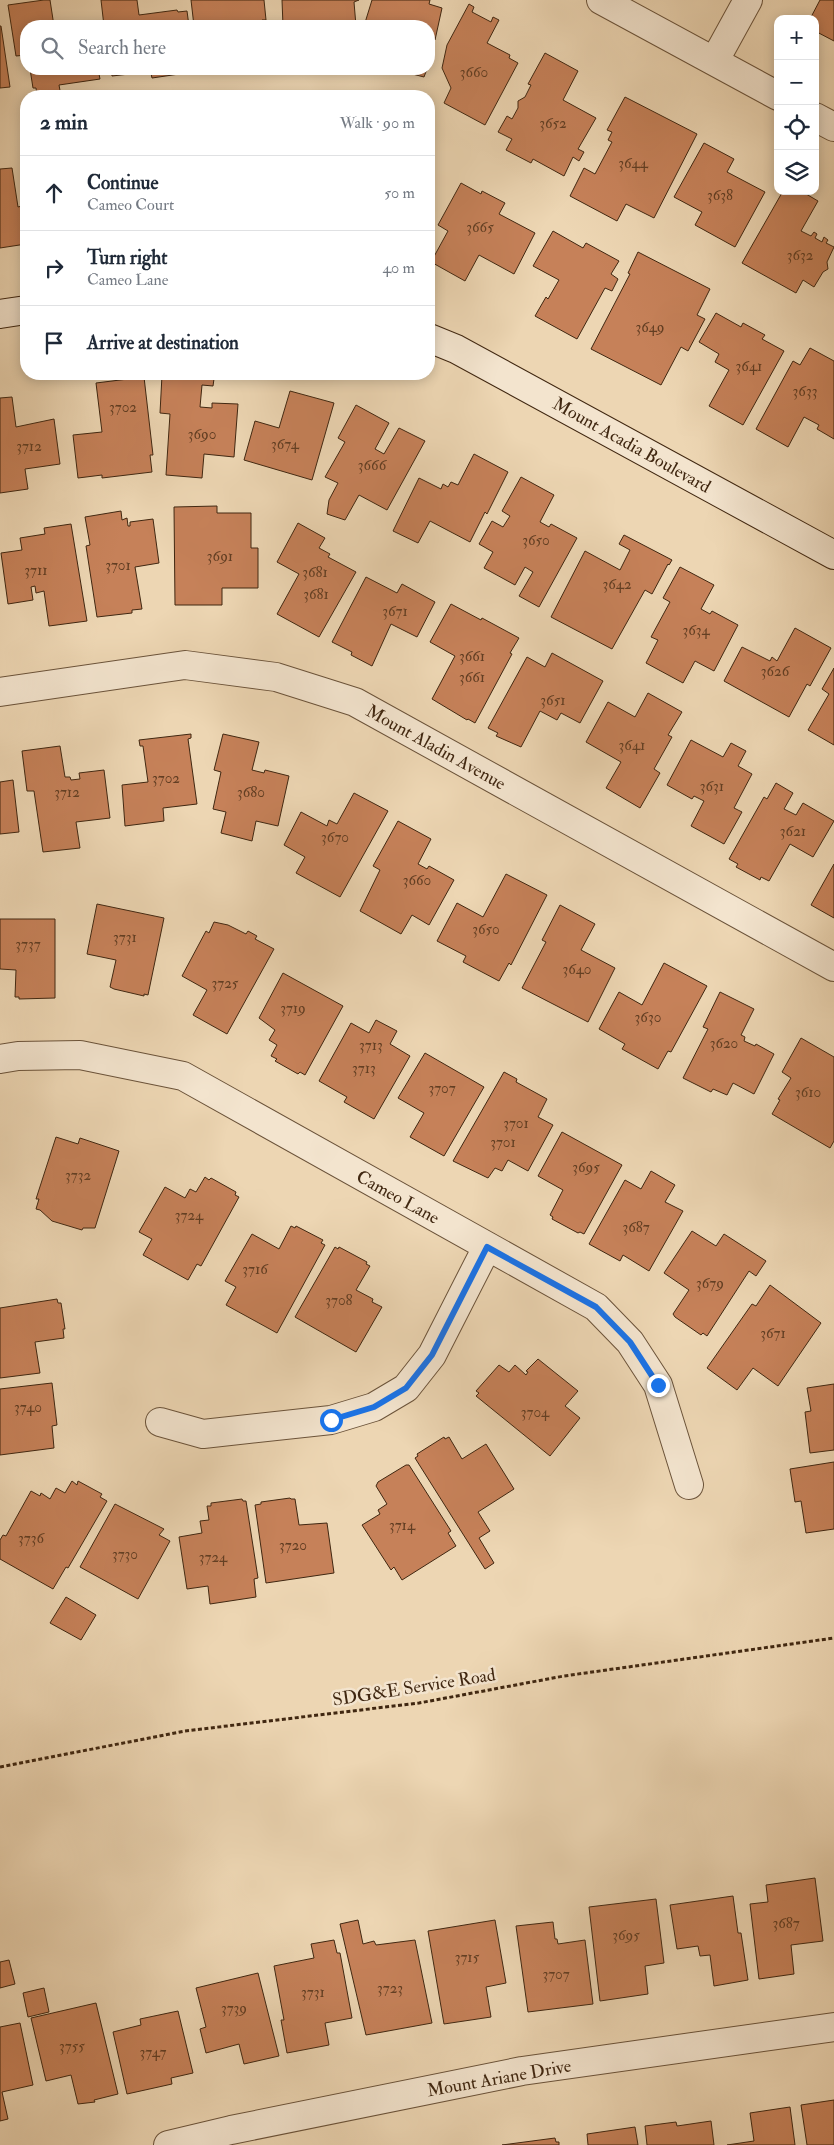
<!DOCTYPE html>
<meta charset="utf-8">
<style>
body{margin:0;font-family:"IM FELL Double Pica",serif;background:#f2f2f3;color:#1f2937}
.controls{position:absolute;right:15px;top:15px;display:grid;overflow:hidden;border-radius:10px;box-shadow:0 2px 12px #0003}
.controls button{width:45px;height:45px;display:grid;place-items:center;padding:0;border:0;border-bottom:1px solid #e0e1e3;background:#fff;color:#1f2937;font:25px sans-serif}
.stop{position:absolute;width:15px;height:15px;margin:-11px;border:4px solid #1a73e8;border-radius:50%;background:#fff}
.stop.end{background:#1a73e8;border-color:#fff;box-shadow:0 1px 5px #0008}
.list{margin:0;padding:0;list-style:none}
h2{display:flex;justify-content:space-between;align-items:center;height:65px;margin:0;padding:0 20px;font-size:21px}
h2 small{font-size:16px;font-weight:400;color:#747a83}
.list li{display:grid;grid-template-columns:32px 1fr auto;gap:15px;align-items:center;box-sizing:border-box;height:75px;padding:0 20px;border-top:1px solid #e0e1e3}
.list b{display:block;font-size:19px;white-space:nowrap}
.list p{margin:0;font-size:16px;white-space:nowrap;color:#747a83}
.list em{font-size:16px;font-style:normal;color:#747a83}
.icon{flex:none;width:28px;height:28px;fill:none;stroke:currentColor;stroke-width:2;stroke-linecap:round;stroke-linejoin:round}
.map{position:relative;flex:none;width:834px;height:2145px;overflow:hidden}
.search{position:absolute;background:#fff;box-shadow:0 2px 12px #0003;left:20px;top:20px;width:415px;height:55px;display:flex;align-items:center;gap:12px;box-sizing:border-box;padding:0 18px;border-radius:20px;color:#747a83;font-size:19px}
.panel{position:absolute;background:#fff;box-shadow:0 2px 12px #0003;left:20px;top:90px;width:415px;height:290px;border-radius:20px}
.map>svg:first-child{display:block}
.building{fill:#c68159;stroke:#402711}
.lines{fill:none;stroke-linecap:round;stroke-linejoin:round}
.street-casing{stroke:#6b533a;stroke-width:30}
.secondary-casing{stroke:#402711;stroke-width:30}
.path{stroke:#402711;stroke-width:3;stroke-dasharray:4 2.5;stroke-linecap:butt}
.street{stroke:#f3e4ce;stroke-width:28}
.secondary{stroke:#f3e4ce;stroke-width:28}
.route{stroke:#1a73e8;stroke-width:6}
.labels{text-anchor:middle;stroke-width:5;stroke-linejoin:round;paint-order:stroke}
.number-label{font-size:15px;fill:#623e23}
.street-label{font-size:18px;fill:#402711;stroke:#f3e4ce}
</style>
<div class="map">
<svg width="834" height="2145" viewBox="0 0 834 2145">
<rect width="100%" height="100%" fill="#edd6b3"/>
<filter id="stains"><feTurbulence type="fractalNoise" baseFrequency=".004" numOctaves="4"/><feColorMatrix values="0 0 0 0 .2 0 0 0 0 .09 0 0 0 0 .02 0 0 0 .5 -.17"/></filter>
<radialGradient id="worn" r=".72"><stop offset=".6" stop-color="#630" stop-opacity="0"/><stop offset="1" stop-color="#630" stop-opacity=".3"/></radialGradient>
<path class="building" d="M44 0H50L54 26H26V55L16 56 8 5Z
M101 0H137L139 15 177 10 178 12 187 11 189 26H104Z
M191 0H264L266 20H262L263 26H194Z
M282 0H359L354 2 356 26H283Z
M372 0H430L429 4 442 8 435 40 432 39 429 51 431 52 429 62V26H364Z
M820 0H834V41L815 31V19H810Z
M469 4 474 7 472 12 491 22 493 17 499 20 487 43 510 55 509 58 518 63 485 125 444 103 451 88 442 68 447 45Z
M1 26 10 87 0 88V26Z
M545 53 578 71 563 100 596 118 578 149 584 152 579 161 573 157 564 176 533 159 531 163 506 150 512 139 498 132 507 116 512 119 518 108V101L525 97 531 85 528 84Z
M30 69H98L100 79 59 85 61 96H37L36 88H33Z
M111 69H138V73L112 76Z
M150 69H185L186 73 152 78Z
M393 69H427L424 77Z
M625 97 697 134 654 218 626 204 617 221 570 196 584 168 595 174 612 142 608 140 612 132 607 130Z
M704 143 734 159 727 172 765 192 735 247 695 225 702 212 674 197Z
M12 168 18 207 25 205 26 244 0 248V169Z
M461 183 481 194 482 191 505 203 499 214 535 233 514 274 479 255 465 281 431 262 448 231 438 225Z
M783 191H801L818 201 801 231 811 236 814 232 817 234 815 238 822 242 824 237 828 240 826 243 834 247 827 262 828 269 823 272 814 287 803 280 796 293 742 263Z
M553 231 583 248 586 243 619 261 611 274 618 279 612 291 605 288 577 339 535 316 546 297 548 299 559 280 533 266Z
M638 252 710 289 697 315 705 319 688 351 681 347 661 385 591 349 630 274 628 273Z
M716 313 741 327 743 323 765 335 762 339 784 351 743 425 709 406 729 370 715 362 719 354 699 342Z
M810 348 834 361V439L817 429 819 425 804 417 788 447 756 429 793 361 800 365Z
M162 375 214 379 213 386 202 385 200 407 212 408V403L238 404 234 457 204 454 202 478 166 475 170 414 160 413Z
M144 377 153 455H150L152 472 102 478V475L78 478 73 435 102 432 96 383Z
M290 391 334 403 312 480 244 460 255 421 279 428Z
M12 397 16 427 54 419 60 464 25 469 28 489 0 493V398Z
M356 405 389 423 375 449 384 454 399 428 425 441 387 510 359 495 345 520 327 514 329 500 338 483 325 477 345 442 338 438Z
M474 454 508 472 487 514 485 512 470 542 430 521 418 543 393 531 419 478 441 489 443 484 448 487 451 482 458 485Z
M521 477 554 495 540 522 549 527 551 524 577 538 539 607 519 596 533 572 525 567 515 585 484 568 493 552 479 544 492 521 503 527 510 516 502 511Z
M217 506V513H251V548H258V588H222V605H175L174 507Z
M121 511 122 520 127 518 128 526H130V522L153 519 159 563 135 567 142 609 132 610V613L97 617 86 546 90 545 85 517Z
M298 523 325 538 319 548 330 554 328 557 356 572 319 637 277 614 299 574 277 562Z
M71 524 87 621 49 626 44 591 36 593 35 586 31 587 33 600 8 604 1 553 22 550 20 538 45 534 44 528Z
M624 535 672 560 669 565 668 564 652 594 645 590 612 649 551 617 585 551 620 570 630 550 619 544Z
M680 567 714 585 701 609 710 614 712 611 738 625 714 671 695 661 683 683 646 663 658 640 651 637 670 602 663 598Z
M366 577 397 593 402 584 435 602 417 637 391 624 372 666 351 655 352 652 332 642Z
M451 604 481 620 482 618 519 638 510 653 512 654 475 723 468 719 467 720 432 699 455 656 430 642Z
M795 628 831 648 810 686 807 684 789 717 724 681 742 647 770 661 772 657 777 661Z
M552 653 603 681 580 723 561 713 557 720 540 711 521 747 496 736 498 733 488 728 527 657 545 667Z
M834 668V745L808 730 829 694 822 689Z
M648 693 682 712 668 735 672 737 654 769 660 773 640 808 606 788 621 762 586 742 608 702 635 717Z
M191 734V738L188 739 197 804 163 808 164 821 125 826 122 785 148 782 143 746H140L139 740Z
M223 734 259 742 252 770 264 773 265 770 289 776 278 826 256 821 252 841 221 833 226 812 213 809 221 772 214 770Z
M691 740 723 757 731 743 746 751 738 766 752 774 734 808 742 812 724 844 691 826 704 801 694 796 692 799 667 785Z
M60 746 65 777H70L71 780 80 779 79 773 104 770 110 818 76 822 80 848 43 852 34 791H27L22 751Z
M13 780 19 832 0 834V782Z
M776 783 793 793 784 809 796 815 803 803 834 821 813 857 790 844 769 881 761 877 760 880 736 867 738 864 729 859 764 797 767 799Z
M354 793 388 811 340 897 296 873 305 857 284 845 301 812 327 826 329 820 337 824Z
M398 821 431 839 418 864 427 869 429 866 454 880 429 925 412 915 401 934 360 911 380 870 373 866Z
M834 864V918L811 905Z
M506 874 547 895 511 965 509 963 499 981 463 962 466 956 437 941 457 903 483 917Z
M97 904 164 918 148 995 144 994V996L114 989 110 987 116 960 87 954Z
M560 905 595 924 581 950 615 968 588 1022 522 988 546 942 542 940Z
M0 919H55V998L19 999V997H15L16 970 0 969Z
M214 922 228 925 246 934 248 931 257 936 255 939 274 949 227 1034 193 1015 207 990 182 976 206 931 209 933Z
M664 963 707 986 671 1052 668 1051 658 1069 622 1049 625 1044 599 1029 619 992 642 1005Z
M283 973 343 1006 305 1075 300 1072 298 1074 275 1061 277 1059 271 1056 277 1045 269 1040 275 1030 259 1018Z
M720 992 754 1009 741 1035 745 1037 744 1041 755 1046 756 1044 774 1054 754 1094 733 1083 727 1095 713 1089 711 1092 683 1078 708 1029 703 1027Z
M376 1020 397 1031 390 1044 410 1056 374 1119 344 1102 347 1097 319 1081 351 1023 369 1033Z
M801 1038 834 1057V1141L830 1148 772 1114 780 1100 778 1099 791 1078 782 1072Z
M425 1053 484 1087 444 1156 410 1137 424 1113 398 1098Z
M504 1072 517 1079 516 1082 547 1099 538 1117 553 1125 528 1171 508 1160 502 1171 495 1168 488 1178 453 1161Z
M562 1132 622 1165 584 1234 580 1232 578 1233 552 1219 553 1217 550 1215 563 1190 538 1176Z
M56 1137 78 1144 80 1138 119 1151 95 1228H83L82 1230 52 1221 40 1210 36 1209 39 1199H36Z
M651 1171 675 1185 665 1202 683 1211 649 1271 623 1255 620 1261 589 1244 625 1180 641 1189Z
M205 1177 209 1180 211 1178 236 1192 235 1195 239 1197 201 1266 197 1264 188 1280 143 1255 152 1239 139 1232 165 1187 185 1198 190 1189 196 1192Z
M291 1226 295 1228 296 1226 323 1240 321 1243 325 1245 277 1333 226 1305 236 1287 225 1281 252 1234 279 1249Z
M692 1231 716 1246 724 1234 766 1261 756 1276 749 1271 707 1336 703 1333 701 1335 675 1317 673 1314 689 1290 664 1273Z
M335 1247 338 1249 339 1247 367 1262 366 1264 370 1266 356 1290 373 1299 372 1302 382 1307 356 1352 295 1317Z
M770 1285 821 1323 778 1386 753 1368 737 1390 707 1368 752 1304 756 1306Z
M57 1299 58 1303H61L65 1329H63L64 1338 35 1342 40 1373 0 1378V1308Z
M538 1359 578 1391 565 1406 580 1418 550 1456 476 1396 479 1393 476 1391 499 1365 509 1372 515 1365 526 1375 528 1372 526 1371Z
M52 1383 57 1425 52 1426 54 1448 0 1455V1389Z
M834 1384V1450L810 1453 805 1412 811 1411 807 1388Z
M444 1437 445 1439 449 1437 462 1459 486 1444 514 1489 478 1512 490 1531 479 1538 494 1563 485 1569 415 1458 418 1456 417 1454Z
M834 1462V1529L806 1533 801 1501 795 1502 790 1469Z
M406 1465H409L451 1531 448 1533 456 1546 402 1580 394 1567 391 1570 362 1525 380 1514 378 1510 387 1504 376 1486 378 1482Z
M72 1481 77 1485 78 1481 102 1494 100 1497 107 1501 68 1568 66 1567 53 1589 0 1559V1540L3 1535 6 1536 31 1491 40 1496 41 1493 50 1499 56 1488 65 1493Z
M290 1498 291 1499H295L299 1525 327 1523 334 1573 266 1583 255 1505 261 1504V1502Z
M242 1499 243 1501H246L258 1578 254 1579 256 1597 210 1604 208 1586 187 1589 179 1537 202 1533 200 1521 209 1520 207 1506H211V1503Z
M115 1504 164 1529 159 1535 170 1541 138 1599 80 1567Z
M66 1597 96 1615 81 1640 50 1623Z
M815 1878 823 1941 791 1945 794 1974 759 1979 750 1904 768 1902 766 1885Z
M733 1896 738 1933H741L748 1980 714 1986 710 1955 700 1956 698 1946 677 1949 670 1905Z
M656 1899 664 1963 645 1966 648 1994 600 2001 589 1907Z
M358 1920 363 1944 374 1941 376 1945 415 1940 432 2023 366 2035 340 1924Z
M495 1920 506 1983 486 1987 491 2017 444 2024 428 1931Z
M553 1922 555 1939H557L558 1944 585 1940 593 2004 528 2012 516 1926Z
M334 1940 337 1953H340L352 2018 325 2023 329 2045 287 2053 281 2020H284L274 1966 314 1958 311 1944Z
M9 1960 15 1984 0 1988V1962Z
M258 1973 279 2056 244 2064 239 2044 206 2053 200 2029 206 2027 196 1988Z
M44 1988 49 2012 28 2017 23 1993Z
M96 2003 118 2094 94 2100 95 2102 78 2104 71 2075 46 2081 31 2018Z
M178 2011 193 2073 171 2078 172 2084 127 2094 113 2032 141 2025 140 2019Z
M20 2023 33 2085 2 2092 8 2119 0 2121V2027Z
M834 2100V2145H807L801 2105Z
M790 2107 795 2145H727L754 2141 750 2113Z
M711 2121 714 2145H647L645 2126 676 2122 677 2126Z
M635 2127 638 2145H588L587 2134Z
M555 2138 556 2142H559V2145H502Z"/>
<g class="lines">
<defs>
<path id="street" d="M601 0 778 96
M715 60 748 0
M815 117 834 127
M0 692 185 665 276 677 355 702 834 967
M0 1059 18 1056 80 1055 183 1076 596 1307 630 1342 658 1385 689 1485
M160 1422 203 1434 331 1420 374 1407 406 1388 432 1355 487 1247
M168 2145 231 2130 522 2071 834 2027"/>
<path id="secondary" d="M0 314 26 310
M429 338 456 349 834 555"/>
</defs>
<use href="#street" class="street-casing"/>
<use href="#secondary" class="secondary-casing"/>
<path class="path" d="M0 1767 185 1731 419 1703 564 1676 834 1638"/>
<use href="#street" class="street"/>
<use href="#secondary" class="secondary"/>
</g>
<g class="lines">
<path class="route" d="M331 1420 374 1407 406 1388 432 1355 487 1247 596 1307 630 1342 658 1385"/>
</g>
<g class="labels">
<g class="number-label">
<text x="474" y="77">3660</text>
<text x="553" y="128">3652</text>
<text x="633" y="168">3644</text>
<text x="720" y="200">3638</text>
<text x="480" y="232">3665</text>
<text x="800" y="260">3632</text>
<text x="650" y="332">3649</text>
<text x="749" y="371">3641</text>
<text x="805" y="396">3633</text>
<text x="123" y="412">3702</text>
<text x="202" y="439">3690</text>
<text x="285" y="449">3674</text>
<text x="29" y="451">3712</text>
<text x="372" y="470">3666</text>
<text x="536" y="545">3650</text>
<text x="220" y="561">3691</text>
<text x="118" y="570">3701</text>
<text x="36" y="575">3711</text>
<text x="315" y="577">3681</text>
<text x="617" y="589">3642</text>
<text x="316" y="599">3681</text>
<text x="395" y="616">3671</text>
<text x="696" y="635">3634</text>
<text x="472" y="661">3661</text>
<text x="775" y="676">3626</text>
<text x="472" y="682">3661</text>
<text x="553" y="705">3651</text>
<text x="632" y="750">3641</text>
<text x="166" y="783">3702</text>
<text x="712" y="791">3631</text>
<text x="67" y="797">3712</text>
<text x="251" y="797">3680</text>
<text x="793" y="836">3621</text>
<text x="335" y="842">3670</text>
<text x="417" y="885">3660</text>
<text x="486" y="934">3650</text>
<text x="125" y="942">3731</text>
<text x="28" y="949">3737</text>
<text x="577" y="974">3640</text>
<text x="225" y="988">3725</text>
<text x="293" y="1013">3719</text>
<text x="648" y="1022">3630</text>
<text x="724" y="1048">3620</text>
<text x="371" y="1050">3713</text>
<text x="364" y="1073">3713</text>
<text x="442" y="1093">3707</text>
<text x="808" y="1097">3610</text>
<text x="516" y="1128">3701</text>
<text x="503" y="1147">3701</text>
<text x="586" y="1172">3695</text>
<text x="78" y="1180">3732</text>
<text x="189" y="1220">3724</text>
<text x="636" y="1232">3687</text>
<text x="255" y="1274">3716</text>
<text x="710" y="1288">3679</text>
<text x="339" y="1305">3708</text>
<text x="773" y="1338">3671</text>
<text x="28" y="1412">3740</text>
<text x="535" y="1417">3704</text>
<text x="402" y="1530">3714</text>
<text x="31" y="1543">3736</text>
<text x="293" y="1550">3720</text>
<text x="125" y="1559">3730</text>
<text x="213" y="1562">3724</text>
<text x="786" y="1928">3687</text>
<text x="626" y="1940">3695</text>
<text x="467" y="1962">3715</text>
<text x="556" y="1979">3707</text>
<text x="390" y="1993">3723</text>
<text x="313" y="1997">3731</text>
<text x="234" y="2013">3739</text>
<text x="72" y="2051">3755</text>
<text x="153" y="2057">3747</text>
</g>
<g class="street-label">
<text transform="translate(632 445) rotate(29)" y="6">Mount Acadia Boulevard</text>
<text transform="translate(436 747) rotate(29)" y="6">Mount Aladin Avenue</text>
<text transform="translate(398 1197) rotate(29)" y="6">Cameo Lane</text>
<text transform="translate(414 1687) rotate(-9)" y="6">SDG&amp;E Service Road</text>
<text transform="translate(499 2078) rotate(-10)" y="6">Mount Ariane Drive</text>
</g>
</g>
<rect width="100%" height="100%" filter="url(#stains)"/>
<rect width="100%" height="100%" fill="url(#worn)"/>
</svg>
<div class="controls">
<button>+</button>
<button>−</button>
<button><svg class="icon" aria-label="locate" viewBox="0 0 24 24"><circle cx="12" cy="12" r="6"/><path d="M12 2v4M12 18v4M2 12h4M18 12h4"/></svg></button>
<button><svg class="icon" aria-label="layers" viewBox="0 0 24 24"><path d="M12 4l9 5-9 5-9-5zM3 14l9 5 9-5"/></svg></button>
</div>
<div class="stop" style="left:331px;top:1420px"></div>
<div class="stop end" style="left:658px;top:1385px"></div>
<div class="search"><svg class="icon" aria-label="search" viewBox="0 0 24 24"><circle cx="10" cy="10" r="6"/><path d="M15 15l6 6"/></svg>Search here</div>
<section class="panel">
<h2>2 min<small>Walk · 90 m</small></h2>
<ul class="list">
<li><svg class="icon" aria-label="ahead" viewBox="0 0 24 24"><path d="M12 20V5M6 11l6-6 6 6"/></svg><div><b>Continue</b><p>Cameo Court</p></div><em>50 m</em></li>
<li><svg class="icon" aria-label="right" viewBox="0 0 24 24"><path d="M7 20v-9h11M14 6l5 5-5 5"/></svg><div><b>Turn right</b><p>Cameo Lane</p></div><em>40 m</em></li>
<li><svg class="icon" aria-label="arrive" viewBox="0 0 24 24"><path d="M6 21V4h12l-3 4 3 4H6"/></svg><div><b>Arrive at destination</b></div></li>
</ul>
</section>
</div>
